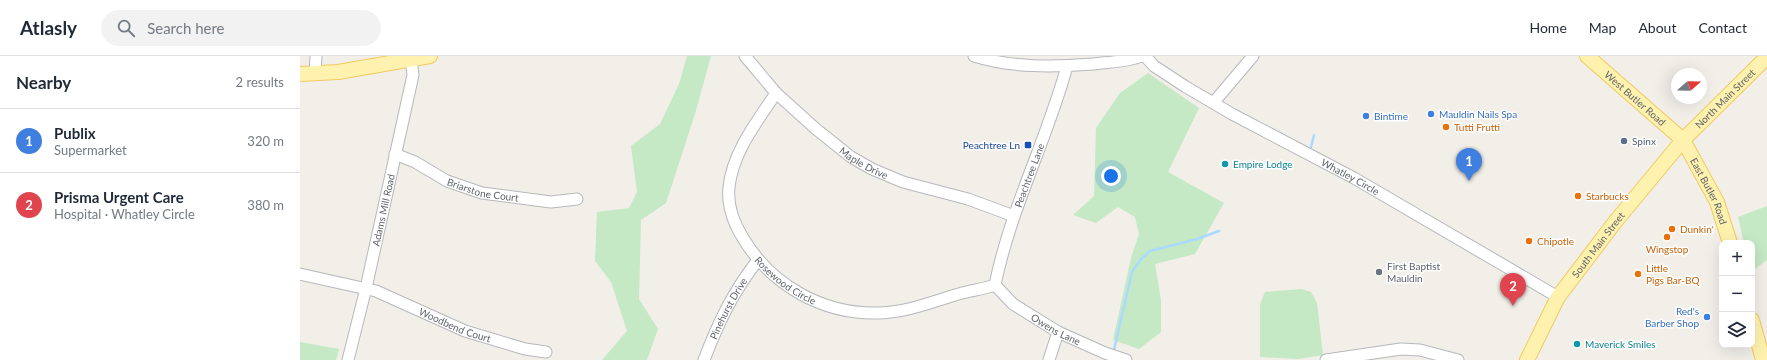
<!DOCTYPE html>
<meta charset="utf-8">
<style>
body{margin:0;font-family:Lato,sans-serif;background:#f2f2f3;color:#1f2937}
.controls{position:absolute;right:12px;bottom:12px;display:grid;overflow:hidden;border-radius:8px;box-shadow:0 4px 16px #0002}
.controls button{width:36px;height:36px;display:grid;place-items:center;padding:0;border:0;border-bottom:1px solid #e0e1e3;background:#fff;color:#1f2937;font:20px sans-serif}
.compass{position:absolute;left:1371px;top:12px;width:36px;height:36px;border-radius:50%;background:#fff;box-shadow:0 4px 16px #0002;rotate:70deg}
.you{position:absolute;left:811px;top:120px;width:14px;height:14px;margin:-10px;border:3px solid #fff;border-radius:50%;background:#1a73e8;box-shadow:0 0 0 6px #1a73e833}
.badge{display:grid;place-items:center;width:26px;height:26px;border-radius:50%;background:#7c3aed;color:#fff;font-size:13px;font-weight:700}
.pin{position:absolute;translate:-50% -33px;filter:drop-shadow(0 1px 2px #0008)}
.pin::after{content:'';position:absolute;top:21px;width:14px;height:12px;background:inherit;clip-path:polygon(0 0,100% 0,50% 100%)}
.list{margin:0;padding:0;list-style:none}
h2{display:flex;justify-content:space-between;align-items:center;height:52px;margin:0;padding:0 16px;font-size:17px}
h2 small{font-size:13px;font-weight:400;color:#747a83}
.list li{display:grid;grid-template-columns:26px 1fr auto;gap:12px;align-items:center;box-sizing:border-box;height:64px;padding:0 16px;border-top:1px solid #e0e1e3}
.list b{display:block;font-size:15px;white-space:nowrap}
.list p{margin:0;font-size:13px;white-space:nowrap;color:#747a83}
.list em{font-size:13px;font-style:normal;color:#747a83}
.icon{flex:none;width:22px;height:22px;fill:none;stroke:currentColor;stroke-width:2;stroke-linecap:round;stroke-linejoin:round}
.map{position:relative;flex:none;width:1467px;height:304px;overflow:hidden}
header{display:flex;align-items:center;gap:24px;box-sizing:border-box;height:56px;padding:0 20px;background:#fff;border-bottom:1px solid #e0e1e3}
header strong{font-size:19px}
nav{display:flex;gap:22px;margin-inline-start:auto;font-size:14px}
.search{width:280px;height:36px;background:#f2f2f3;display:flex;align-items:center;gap:10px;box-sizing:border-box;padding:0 14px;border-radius:22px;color:#747a83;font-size:15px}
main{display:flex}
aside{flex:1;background:#fff}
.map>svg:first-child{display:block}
.green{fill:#c5e8c5}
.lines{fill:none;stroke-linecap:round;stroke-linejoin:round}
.stream{stroke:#aadaff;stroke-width:2.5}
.minor-casing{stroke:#b5b8bc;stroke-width:13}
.major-casing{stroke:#f2c960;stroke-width:16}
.minor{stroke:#fff;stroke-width:11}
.major{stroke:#fff2af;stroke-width:14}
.shop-dot{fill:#3f7fe0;stroke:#fff;stroke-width:1.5}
.food-dot{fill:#e8710a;stroke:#fff;stroke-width:1.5}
.service-dot{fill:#5c6f8a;stroke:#fff;stroke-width:1.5}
.transit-dot{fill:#1a4fb4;stroke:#fff;stroke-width:1.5}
.culture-dot{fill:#0f9aa8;stroke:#fff;stroke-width:1.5}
.worship-dot{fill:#6b7280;stroke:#fff;stroke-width:1.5}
.labels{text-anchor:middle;stroke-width:3;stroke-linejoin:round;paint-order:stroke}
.street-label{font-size:10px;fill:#5f6368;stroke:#fff}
.shop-label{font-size:10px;fill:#366cbe;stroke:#fff;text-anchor:start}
.food-label{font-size:10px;fill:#c56008;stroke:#fff;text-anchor:start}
.service-label{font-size:10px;fill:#4e5e75;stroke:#fff;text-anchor:start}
.transit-label{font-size:10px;fill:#164399;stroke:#fff;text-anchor:end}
.culture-label{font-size:10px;fill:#0d838f;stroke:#fff;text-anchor:start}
.worship-label{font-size:10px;fill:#5b616d;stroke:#fff;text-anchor:start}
</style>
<header>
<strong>Atlasly</strong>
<div class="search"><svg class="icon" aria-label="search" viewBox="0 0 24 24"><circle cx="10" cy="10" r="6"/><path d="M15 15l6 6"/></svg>Search here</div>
<nav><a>Home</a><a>Map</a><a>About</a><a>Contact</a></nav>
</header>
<main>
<aside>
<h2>Nearby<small>2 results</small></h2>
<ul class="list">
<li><span class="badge" style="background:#3f7fe0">1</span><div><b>Publix</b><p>Supermarket</p></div><em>320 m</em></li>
<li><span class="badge" style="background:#e0444e">2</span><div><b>Prisma Urgent Care</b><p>Hospital · Whatley Circle</p></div><em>380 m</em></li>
</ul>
</aside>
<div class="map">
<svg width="1467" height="304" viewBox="0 0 1467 304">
<rect width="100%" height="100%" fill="#f1efe8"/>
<path class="green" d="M387 0H411L395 58 366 147 341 164 339 243 358 273 347 304H302L327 275 311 226 295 205 297 156 329 152 337 136 331 90 360 68 379 28Z
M848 17 899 52 868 116 924 147 895 198 855 208 861 244V276L839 293 813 284 831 202 839 178 835 161 818 151 796 167 773 159 794 140 796 72 820 37Z
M1467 150V204L1452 215V187H1444L1438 161Z
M1002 233 1011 236 1017 247 1023 299 998 303 960 301V248L965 236Z
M0 286 39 293 36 304H0Z"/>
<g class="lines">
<path class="stream" d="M1011 91 1014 79
M814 294 832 216 841 203 850 195 897 183 919 175"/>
<defs>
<g id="minor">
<path id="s1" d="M445 0 476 37 516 73 551 101 572 113 603 126 668 143 714 160"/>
<path d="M674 0C713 12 753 11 793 8 810 6 826 6 842 0"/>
<path id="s2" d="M845 0 854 10 886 31 932 58 1054 122 1258 241"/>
<path d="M15 17 16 0"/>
<path id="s3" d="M476 37C457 66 433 95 429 131 427 150 433 166 443 182 471 229 522 258 577 257 606 257 634 245 662 237 673 234 684 233 695 229"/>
<path d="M914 46 953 0"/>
<path id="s4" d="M95 98 115 106 147 125 182 137 251 146 277 143"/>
<path id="s5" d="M0 218 76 235 165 275 225 293 246 296"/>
<path id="s6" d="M695 229C710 154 747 84 767 10"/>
<path id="s7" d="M695 229 713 248 758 276 805 297 826 304"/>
<path id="s8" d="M48 304 66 232 113 19 111 3"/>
<path id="s9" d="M404 304C419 265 432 238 457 205"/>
<path d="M749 304 758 276"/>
<path d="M1026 304 1101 293 1120 294 1158 304"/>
</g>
<g id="major">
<path id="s10" d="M1287 0 1383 84 1417 146 1430 187"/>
<path d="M0 18 38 16 130 0"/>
<path d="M1452 264 1463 304"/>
<path id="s11" d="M1227 304 1258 241 1315 166 1383 84 1467 1"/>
</g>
</defs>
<use href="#minor" class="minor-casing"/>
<use href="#major" class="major-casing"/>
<use href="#minor" class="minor"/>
<use href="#major" class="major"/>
</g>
<g class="shop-dot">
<circle cx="1131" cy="58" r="4"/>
<circle cx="1066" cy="60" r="4"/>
<circle cx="1407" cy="261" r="4"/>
</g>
<g class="food-dot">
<circle cx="1146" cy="71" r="4"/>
<circle cx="1278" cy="140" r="4"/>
<circle cx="1372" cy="173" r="4"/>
<circle cx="1367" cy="181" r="4"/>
<circle cx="1229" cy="185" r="4"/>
<circle cx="1338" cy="218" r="4"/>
</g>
<circle class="service-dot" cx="1324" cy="85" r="4"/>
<rect class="transit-dot" x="724" y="85" width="8" height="8" rx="2"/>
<g class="culture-dot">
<circle cx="925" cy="108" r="4"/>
<circle cx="1277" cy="288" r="4"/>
</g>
<circle class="worship-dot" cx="1079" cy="216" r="4"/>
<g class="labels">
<g class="street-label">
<text dy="4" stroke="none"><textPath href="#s10" startOffset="64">West Butler Road</textPath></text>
<text dy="4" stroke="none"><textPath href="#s11" startOffset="330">North Main Street</textPath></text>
<text dy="4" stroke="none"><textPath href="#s1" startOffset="161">Maple Drive</textPath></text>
<text dy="4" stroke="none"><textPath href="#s6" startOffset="115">Peachtree Lane</textPath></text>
<text dy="4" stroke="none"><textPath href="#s2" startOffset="239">Whatley Circle</textPath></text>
<text dy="4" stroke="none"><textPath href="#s4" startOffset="96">Briarstone Court</textPath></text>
<text dy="4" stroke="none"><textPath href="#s10" startOffset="185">East Butler Road</textPath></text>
<text dy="4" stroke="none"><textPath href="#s8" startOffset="154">Adams Mill Road</textPath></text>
<text dy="4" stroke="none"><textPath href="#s11" startOffset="136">South Main Street</textPath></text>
<text dy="4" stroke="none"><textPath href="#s3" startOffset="221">Rosewood Circle</textPath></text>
<text dy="4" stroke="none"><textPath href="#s9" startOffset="57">Pinehurst Drive</textPath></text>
<text dy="4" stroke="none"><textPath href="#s5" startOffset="164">Woodbend Court</textPath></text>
<text dy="4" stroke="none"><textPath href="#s7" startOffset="76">Owens Lane</textPath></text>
</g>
<g class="shop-label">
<text x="1139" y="62">Mauldin Nails Spa</text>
<text x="1074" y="64">Bintime</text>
<text x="1399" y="259" text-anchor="end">Red's<tspan x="1399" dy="12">Barber Shop</tspan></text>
</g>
<g class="food-label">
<text x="1154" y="75">Tutti Frutti</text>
<text x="1286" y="144">Starbucks</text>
<text x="1380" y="177">Dunkin'</text>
<text x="1237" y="189">Chipotle</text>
<text x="1367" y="197" text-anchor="middle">Wingstop</text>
<text x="1346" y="216">Little<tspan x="1346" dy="12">Pigs Bar-BQ</tspan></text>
</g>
<g class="service-label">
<text x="1332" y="89">Spinx</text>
</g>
<g class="transit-label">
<text x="720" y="93">Peachtree Ln</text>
</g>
<g class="culture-label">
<text x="933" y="112">Empire Lodge</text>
<text x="1285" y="292">Maverick Smiles</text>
</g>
<g class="worship-label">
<text x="1087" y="214">First Baptist<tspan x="1087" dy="12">Mauldin</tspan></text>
</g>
</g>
</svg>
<div class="controls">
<button>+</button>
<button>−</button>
<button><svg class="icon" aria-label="layers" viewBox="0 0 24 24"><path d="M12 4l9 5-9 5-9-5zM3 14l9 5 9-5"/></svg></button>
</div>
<svg class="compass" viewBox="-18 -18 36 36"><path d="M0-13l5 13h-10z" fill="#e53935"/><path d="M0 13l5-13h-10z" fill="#747a83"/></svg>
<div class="you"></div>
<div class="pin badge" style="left:1169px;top:125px;background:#3f7fe0">1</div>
<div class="pin badge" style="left:1213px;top:250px;background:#e0444e">2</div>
</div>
</main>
